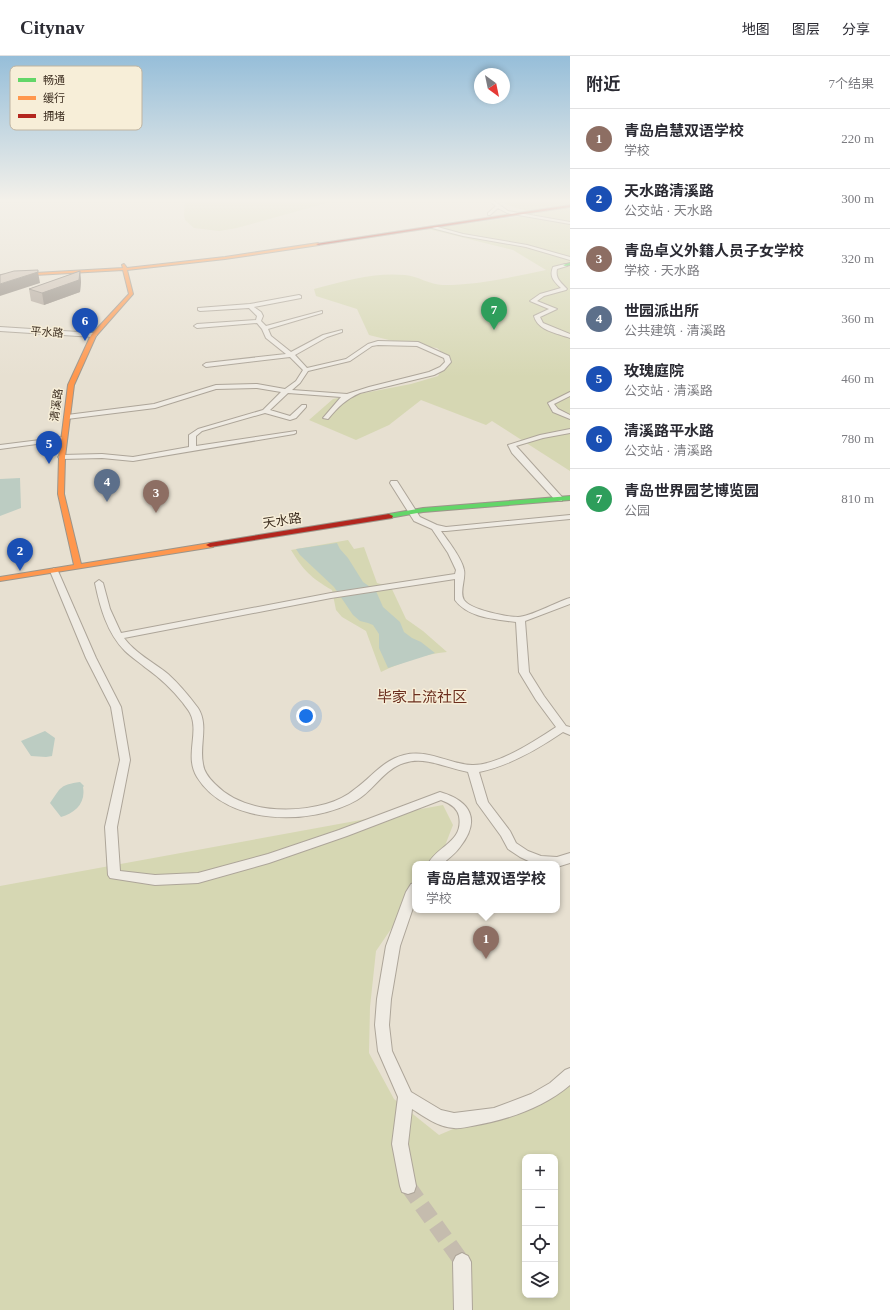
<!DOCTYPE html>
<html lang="zh">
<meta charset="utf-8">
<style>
body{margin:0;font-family:"Times New Roman","Noto Sans SC",serif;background:#f2f2f3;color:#2b2b33}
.controls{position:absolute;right:12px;bottom:12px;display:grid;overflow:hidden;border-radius:8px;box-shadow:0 2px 6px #0003}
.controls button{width:36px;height:36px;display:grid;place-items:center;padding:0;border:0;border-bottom:1px solid #e1e1e2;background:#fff;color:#2b2b33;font:20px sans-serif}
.compass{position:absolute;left:474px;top:12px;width:36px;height:36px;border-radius:50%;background:#fff;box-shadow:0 2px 6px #0003;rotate:147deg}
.you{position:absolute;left:306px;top:660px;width:14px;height:14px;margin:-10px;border:3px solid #fff;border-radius:50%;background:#1a73e8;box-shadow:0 0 0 6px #1a73e833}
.badge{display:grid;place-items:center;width:26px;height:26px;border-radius:50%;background:#0b8043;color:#fff;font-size:13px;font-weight:700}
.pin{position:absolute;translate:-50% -33px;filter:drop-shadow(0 1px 2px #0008)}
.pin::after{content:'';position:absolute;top:21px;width:14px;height:12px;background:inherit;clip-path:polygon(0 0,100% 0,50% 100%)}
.popup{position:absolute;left:412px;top:805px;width:148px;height:52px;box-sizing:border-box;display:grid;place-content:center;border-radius:8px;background:#fff;filter:drop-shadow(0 1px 3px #0005);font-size:13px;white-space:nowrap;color:#7c7c81}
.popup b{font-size:15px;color:#2b2b33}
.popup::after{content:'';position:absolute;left:50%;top:100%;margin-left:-8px;border:8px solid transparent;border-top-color:#fff}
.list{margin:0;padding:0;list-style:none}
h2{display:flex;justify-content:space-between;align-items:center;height:52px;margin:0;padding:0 16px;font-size:17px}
h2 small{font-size:13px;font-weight:400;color:#7c7c81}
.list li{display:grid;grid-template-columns:26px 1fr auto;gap:12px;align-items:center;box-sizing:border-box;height:60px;padding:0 16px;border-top:1px solid #e1e1e2}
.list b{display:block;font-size:15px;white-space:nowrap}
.list p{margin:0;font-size:13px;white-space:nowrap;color:#7c7c81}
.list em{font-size:13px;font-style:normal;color:#7c7c81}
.icon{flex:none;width:22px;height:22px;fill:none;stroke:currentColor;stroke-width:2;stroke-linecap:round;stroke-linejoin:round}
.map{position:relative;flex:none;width:570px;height:1254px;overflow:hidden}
header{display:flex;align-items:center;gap:24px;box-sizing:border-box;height:56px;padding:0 20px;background:#fff;border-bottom:1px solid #e1e1e2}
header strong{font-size:19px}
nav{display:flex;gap:22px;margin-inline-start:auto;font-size:14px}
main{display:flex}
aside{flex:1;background:#fff}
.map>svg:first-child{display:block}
.green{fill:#d6d7b3;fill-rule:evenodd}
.water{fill:#bcccc2}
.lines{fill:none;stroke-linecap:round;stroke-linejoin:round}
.street-tunnel{stroke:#c5bcae;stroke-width:16;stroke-dasharray:16 8;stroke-linecap:butt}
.street-casing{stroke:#ada599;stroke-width:2}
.fast-casing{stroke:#9c958a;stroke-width:2}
.slow-casing{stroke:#9c958a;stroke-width:2}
.jam-casing{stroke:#9c958a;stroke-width:2}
.street{fill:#efebe3;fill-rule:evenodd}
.fast{fill:#63d668;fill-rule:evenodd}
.slow{fill:#ff974d;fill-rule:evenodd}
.jam{fill:#b3261e;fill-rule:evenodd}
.wall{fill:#afa499}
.shaded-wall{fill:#8e867d}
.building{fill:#cbbfb2;stroke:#8e867d}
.labels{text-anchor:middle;stroke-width:3;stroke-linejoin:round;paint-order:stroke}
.far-street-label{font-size:11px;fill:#3d2e20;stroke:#f7eed8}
.street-label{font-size:13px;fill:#3d2e20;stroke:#f7eed8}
.quarter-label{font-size:15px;fill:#6b2e1e;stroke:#f7eed8}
.key{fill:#f7eed8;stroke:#bfb4a1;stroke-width:1}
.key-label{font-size:11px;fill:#3d2e20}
</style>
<header>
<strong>Citynav</strong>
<nav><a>地图</a><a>图层</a><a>分享</a></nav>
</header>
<main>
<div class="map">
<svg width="570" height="1254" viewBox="0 0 570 1254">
<rect width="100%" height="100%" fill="#e7e0d1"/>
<path class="green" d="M185 145H334L237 172 219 175 194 172 185 164 184 158Z
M503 145H570V415L492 365 486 369 421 344 389 369 356 384 309 364 333 343 411 328 438 320 448 302 437 292 401 287 369 279 357 253 316 240 314 233C343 225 375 216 405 219 418 220 430 229 443 229 478 229 512 221 546 214L513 194 428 173 537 158 507 149Z
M348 484 354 493 364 491 377 527 391 531 406 563 423 575 447 596C425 598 402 606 381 616L366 575 342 561 336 554 332 534C310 521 304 515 291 494Z
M443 749 453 769 441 800 435 808H415V838L376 895 370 951 369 997 394 1043 439 1079 570 1023V1254H0V830ZM525 1101H555V1239H525Z"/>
<path class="water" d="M20 422 21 452 0 460V423Z
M337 487 340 493 348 502 363 526 376 535 383 551 400 566 404 576 412 582 421 586 435 597 388 612 379 592V578L373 569 368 567 360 565 353 559 334 531 300 499 296 493Z
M45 675 55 682 52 700 46 701 31 700 21 685Z
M80 726 84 730 83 731C86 747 75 757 61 761L50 747C61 731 60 729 80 726Z"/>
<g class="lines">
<path class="street-tunnel" d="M408 1130 462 1206"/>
<defs>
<path id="street" d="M489 145H494L508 155 570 166V168L507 157 498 152 490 159H488V157L496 150Z
M434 170 463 178 527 189 570 201V204L526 191 463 180 432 172Z
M565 208 567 210 557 213C555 223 561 226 567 233L566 234 544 240 537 245 557 253 540 261 543 267 570 278V282C557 277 538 275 534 260L549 253 530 245 540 238 561 232C554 225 549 221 553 211Z
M299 239 301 240V242L254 251 261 256 263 260 261 265 266 270 322 255V257L268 273 271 280 291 296 323 279 342 274V276L327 281 295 299 307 312 346 303 368 288 378 285 418 286 449 300 451 306 444 314 434 319 360 337C346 343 338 351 328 363L323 362 341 341 288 337 270 354 290 360 302 349H306V351L296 362 290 364 265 357 202 375 196 380V390L296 375V377L294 378 133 405 102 402 62 403 58 401 62 399 102 398 133 401 189 391V379L198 373 263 354 281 336 257 332 216 333 155 352 67 363 64 361 67 359 154 348 216 329 257 328 285 333 296 325 303 314 290 301 206 311 203 309 206 307 286 298 266 282 262 273 257 267 197 272 194 270 197 268 256 264 257 260 249 252 200 255 198 254V252L250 248ZM378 289 417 290 444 302 445 306 440 311 429 316 369 331 347 338 292 334 300 327 308 315 350 305 372 290Z
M0 271 94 277 97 279 94 281 0 275Z
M570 336V340L554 348 558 353 570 359V363L553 356 548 347Z
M570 373V377L543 382 516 390 562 441V445H556L512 397 508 389 540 379Z
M64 381 66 382V384L0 393V389Z
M391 425H397L420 461 437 469 446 471 570 459V463L446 475H441C448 485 462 502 464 514 466 523 459 536 464 544 471 554 507 561 518 561 530 561 556 546 570 542V548L525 565 529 616 544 640 566 670 570 671V679L563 676C538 693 509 710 479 716L488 746 510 775 516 787 528 795 541 800 557 801 570 797V807L557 811V808H535L520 801 508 793 501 780 477 747 468 716C446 712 426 700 404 707 384 713 374 734 357 744 312 770 227 770 197 721 184 700 200 676 190 657 188 653 185 650 183 647 172 633 160 622 146 612 139 606 131 601 125 595 107 577 100 551 95 527L99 524 103 527 110 553 121 577 331 537 455 518 456 514 448 497 432 473 414 465 390 427ZM455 523V544C468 562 495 563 516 566L519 616 536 644 556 671C535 685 497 710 472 709 448 708 429 693 404 699 383 704 372 721 355 733 347 740 336 745 326 748 290 758 242 756 215 728 209 722 204 716 203 708 199 689 209 669 198 652 189 640 179 628 168 618 153 606 135 597 124 582L331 542Z
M54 512 58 515 96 602 121 651 130 704 117 771 120 815 155 819 198 817 268 798 339 774 440 736C471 745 481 764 460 791 455 798 448 803 442 808H428C437 790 464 786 459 760 457 751 449 747 441 744L347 780 269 807 198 827 155 829 110 822 108 819 105 771 120 704 111 651 86 602 50 515Z
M415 827V846L400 890 391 943 389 969 392 995 411 1036 441 1054 454 1057 494 1052 531 1038 550 1027 565 1014 570 1012V1029C543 1052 507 1064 472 1070 466 1071 459 1073 454 1072 438 1071 425 1061 412 1053L408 1088 416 1130 414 1136 408 1138 402 1136 400 1130 392 1088 398 1041 378 995 375 969 377 943 386 890 406 836 411 828Z
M462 1197 468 1200 471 1206 472 1254H454L453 1206 456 1200Z"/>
<path id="fast" d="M570 207V209L565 210 563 209Z
M570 440V444L423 456 389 462 385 460 389 458 423 452Z"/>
<path id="slow" d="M318 187 319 189 225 203 127 214 133 238 96 280 74 329 65 401 64 438 81 508 210 487 214 489 213 491 0 525V521L74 509 58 438 59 401 68 329 91 279 129 238 123 214 0 221V219L123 212 122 209 124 208 127 212 225 201Z"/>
<path id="jam" d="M570 149V151L318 189 316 188Z
M389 458 393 460 392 462 210 491 206 489 210 487Z"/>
</defs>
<use href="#street" class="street-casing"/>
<use href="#fast" class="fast-casing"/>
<use href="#slow" class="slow-casing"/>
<use href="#jam" class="jam-casing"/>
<use href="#street" class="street"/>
<use href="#fast" class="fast"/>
<use href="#slow" class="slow"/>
<use href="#jam" class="jam"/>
</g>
<path class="wall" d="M80 215 81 226 80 236 44 249 31 245 29 233Z"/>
<path class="shaded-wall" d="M80 215 81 226 80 236 44 249 42 237Z
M38 216 40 227 0 240V228Z"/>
<path class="building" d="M38 214V216L0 228V219L14 215Z
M80 215 79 224 42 237 29 233Z"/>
<linearGradient id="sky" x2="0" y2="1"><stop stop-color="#96bed9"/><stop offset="0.45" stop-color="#f4f1ea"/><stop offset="1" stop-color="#f4f1ea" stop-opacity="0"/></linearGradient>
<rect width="570" height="321" fill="url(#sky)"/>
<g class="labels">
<g class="far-street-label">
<text transform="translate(47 276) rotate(4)" y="4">平水路</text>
<text transform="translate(56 349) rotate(-82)" y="4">清溪路</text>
</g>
<g class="street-label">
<text transform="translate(282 464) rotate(-9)" y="5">天水路</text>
</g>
<g class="quarter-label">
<text x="422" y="646">毕家上流社区</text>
</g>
</g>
<rect x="10" y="10" width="132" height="64" rx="6" class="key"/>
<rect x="18" y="22" width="18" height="4" fill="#63d668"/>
<rect x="18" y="40" width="18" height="4" fill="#ff974d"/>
<rect x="18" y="58" width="18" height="4" fill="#b3261e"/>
<g class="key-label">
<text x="43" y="28">畅通</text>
<text x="43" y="46">缓行</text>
<text x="43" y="64">拥堵</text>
</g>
</svg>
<div class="controls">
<button>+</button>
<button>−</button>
<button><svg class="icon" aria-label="locate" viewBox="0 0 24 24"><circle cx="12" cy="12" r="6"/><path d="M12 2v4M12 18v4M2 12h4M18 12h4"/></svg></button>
<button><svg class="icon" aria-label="layers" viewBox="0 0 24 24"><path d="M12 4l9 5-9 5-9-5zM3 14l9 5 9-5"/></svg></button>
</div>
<svg class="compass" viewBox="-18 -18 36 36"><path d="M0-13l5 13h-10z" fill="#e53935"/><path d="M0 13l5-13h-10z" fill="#7c7c81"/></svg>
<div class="you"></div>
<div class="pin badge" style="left:486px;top:903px;background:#8d6e63">1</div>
<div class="popup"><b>青岛启慧双语学校</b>学校</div>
<div class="pin badge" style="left:20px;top:515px;background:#1a4fb4">2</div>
<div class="pin badge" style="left:156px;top:457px;background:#8d6e63">3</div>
<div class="pin badge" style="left:107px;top:446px;background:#5c6f8a">4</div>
<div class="pin badge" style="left:49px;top:408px;background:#1a4fb4">5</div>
<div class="pin badge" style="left:85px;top:285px;background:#1a4fb4">6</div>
<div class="pin badge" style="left:494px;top:274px;background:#2e9e5b">7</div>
</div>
<aside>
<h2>附近<small>7个结果</small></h2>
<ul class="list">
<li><span class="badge" style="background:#8d6e63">1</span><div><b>青岛启慧双语学校</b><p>学校</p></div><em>220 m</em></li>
<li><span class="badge" style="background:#1a4fb4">2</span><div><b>天水路清溪路</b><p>公交站 · 天水路</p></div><em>300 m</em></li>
<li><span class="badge" style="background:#8d6e63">3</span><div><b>青岛卓义外籍人员子女学校</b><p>学校 · 天水路</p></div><em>320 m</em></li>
<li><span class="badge" style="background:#5c6f8a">4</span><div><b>世园派出所</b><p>公共建筑 · 清溪路</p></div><em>360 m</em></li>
<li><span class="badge" style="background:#1a4fb4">5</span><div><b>玫瑰庭院</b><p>公交站 · 清溪路</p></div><em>460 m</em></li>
<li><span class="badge" style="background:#1a4fb4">6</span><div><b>清溪路平水路</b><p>公交站 · 清溪路</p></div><em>780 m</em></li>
<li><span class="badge" style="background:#2e9e5b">7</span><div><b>青岛世界园艺博览园</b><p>公园</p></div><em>810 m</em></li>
</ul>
</aside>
</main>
